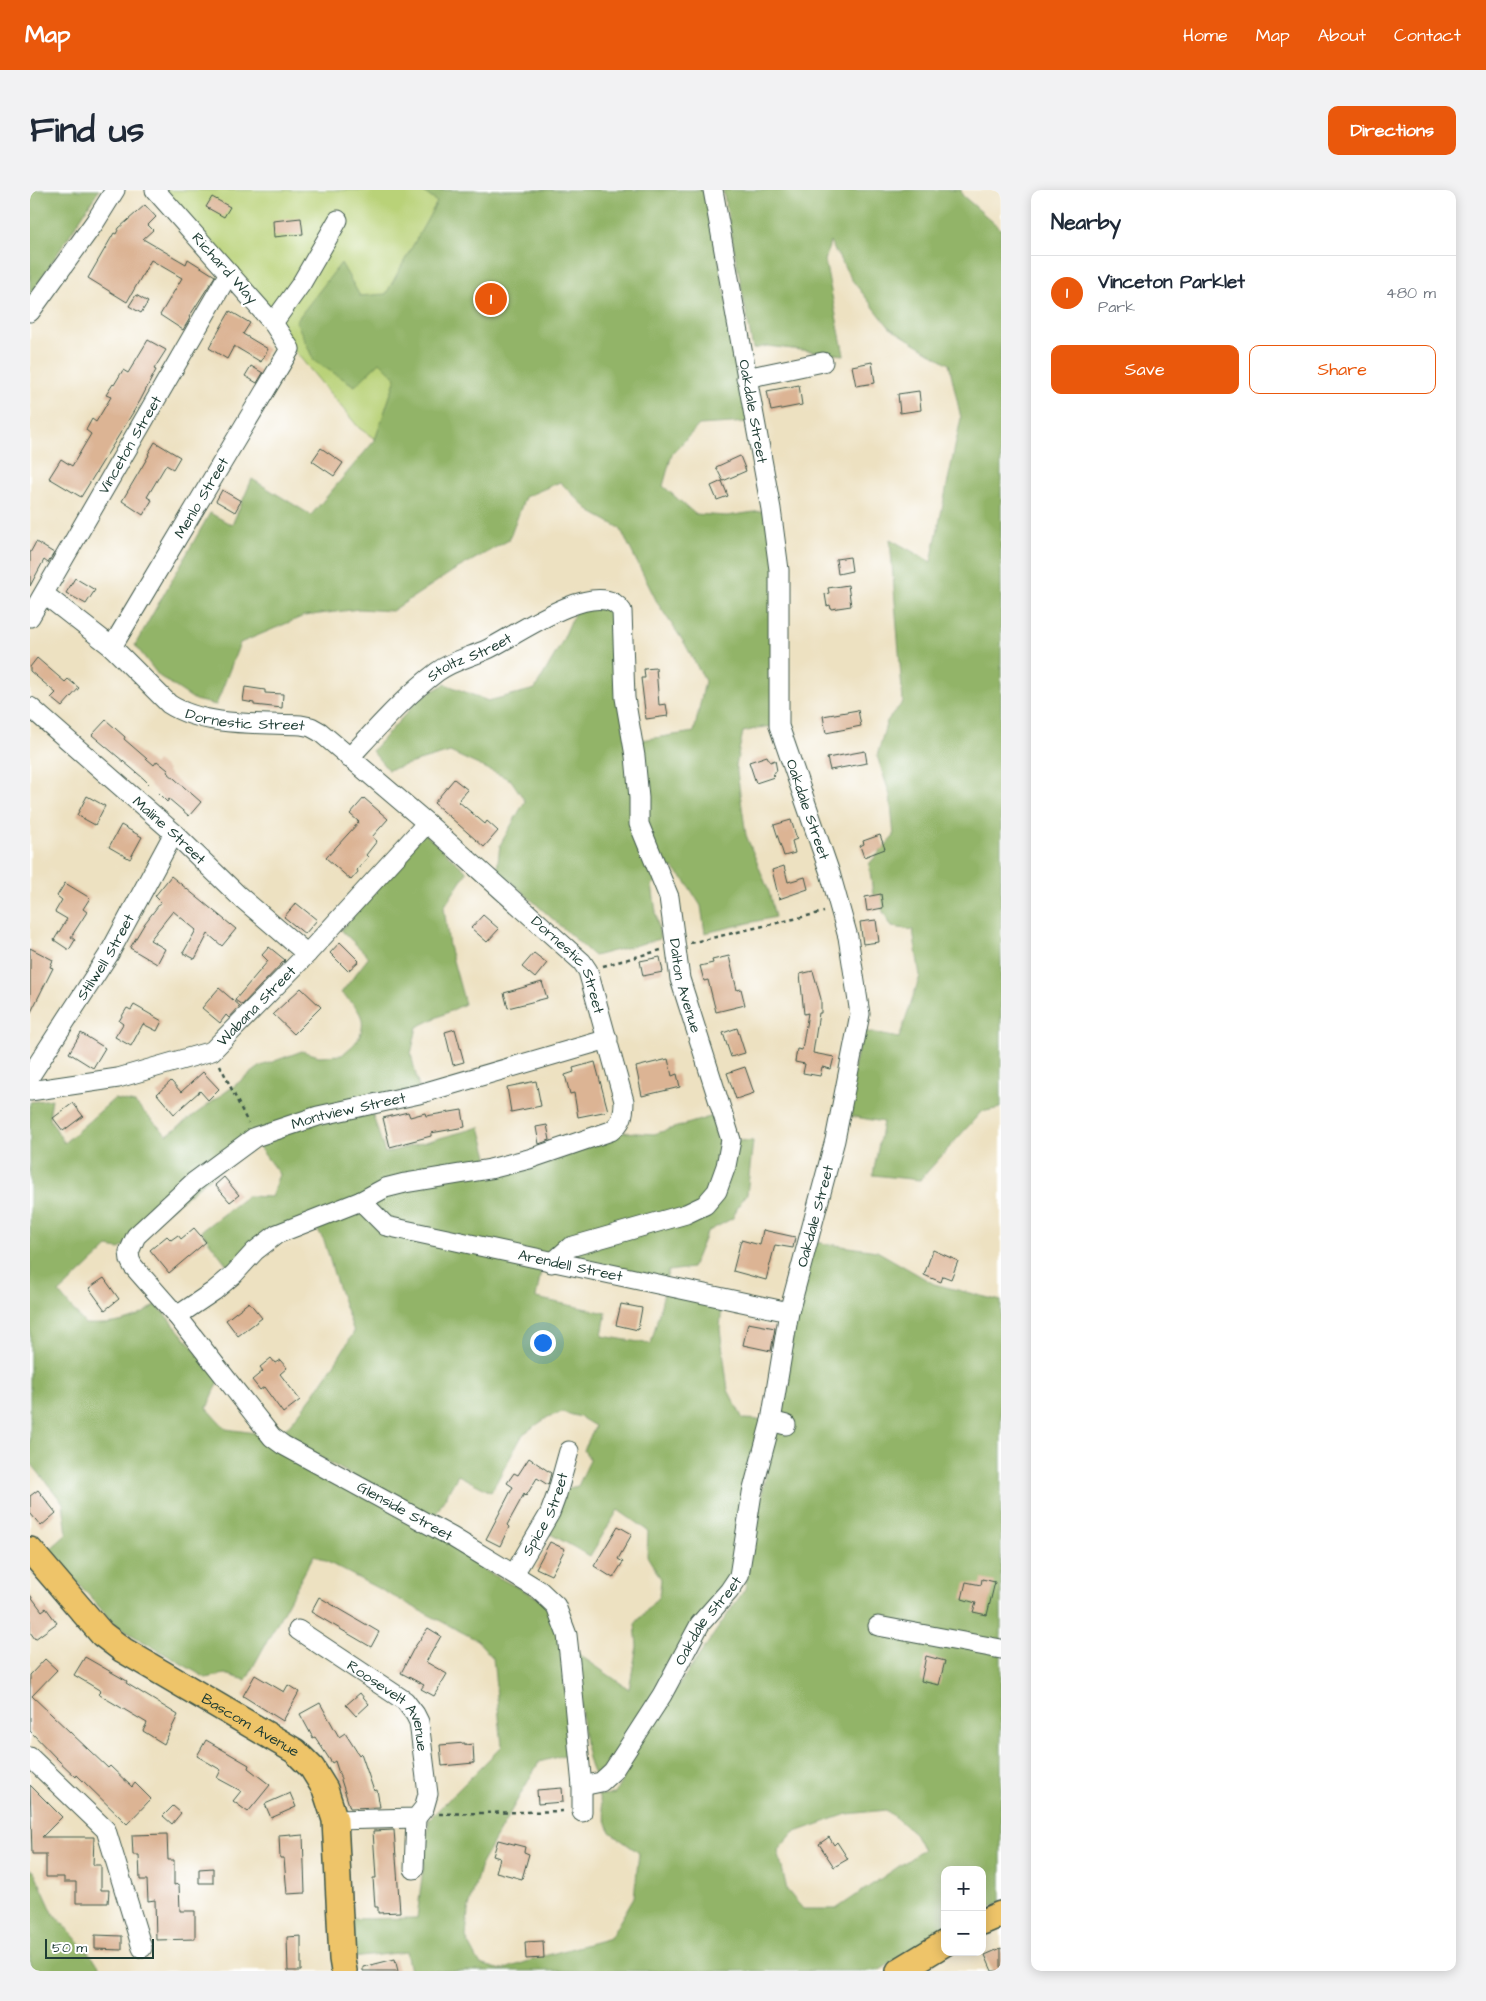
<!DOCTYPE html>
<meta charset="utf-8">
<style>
body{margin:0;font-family:"Architects Daughter",sans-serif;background:#f2f2f3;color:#1f2937}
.controls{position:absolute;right:15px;bottom:15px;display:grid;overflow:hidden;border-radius:10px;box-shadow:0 2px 12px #0003}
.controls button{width:45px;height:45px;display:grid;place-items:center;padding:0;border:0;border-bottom:1px solid #e0e1e3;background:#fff;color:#1f2937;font:25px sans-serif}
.scale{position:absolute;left:15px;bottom:12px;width:109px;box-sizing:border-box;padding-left:5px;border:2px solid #1f3d34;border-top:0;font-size:14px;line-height:18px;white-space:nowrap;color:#1f3d34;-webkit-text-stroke:4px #fff;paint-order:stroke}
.you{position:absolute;left:512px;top:1152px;width:18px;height:18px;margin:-12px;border:4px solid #fff;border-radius:50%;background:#1a73e8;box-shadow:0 0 0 8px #1a73e833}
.badge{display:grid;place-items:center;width:32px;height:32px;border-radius:50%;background:#ea580c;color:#fff;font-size:16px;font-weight:700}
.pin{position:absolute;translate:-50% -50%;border:2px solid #fff;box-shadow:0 1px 5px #0006}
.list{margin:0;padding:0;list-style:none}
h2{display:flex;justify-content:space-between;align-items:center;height:65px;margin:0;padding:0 20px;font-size:21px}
h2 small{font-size:16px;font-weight:400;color:#747a83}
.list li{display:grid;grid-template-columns:32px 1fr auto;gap:15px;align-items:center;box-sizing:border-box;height:75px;padding:0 20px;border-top:1px solid #e0e1e3}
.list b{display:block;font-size:19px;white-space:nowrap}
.list p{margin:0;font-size:16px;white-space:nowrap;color:#747a83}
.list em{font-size:16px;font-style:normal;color:#747a83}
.actions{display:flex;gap:10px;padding:15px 20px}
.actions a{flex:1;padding:11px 0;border:1px solid #ea580c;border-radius:10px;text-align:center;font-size:18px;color:#ea580c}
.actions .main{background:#ea580c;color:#fff}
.map{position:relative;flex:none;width:971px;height:1781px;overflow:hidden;border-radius:10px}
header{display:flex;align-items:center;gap:30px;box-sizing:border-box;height:70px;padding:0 25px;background:#ea580c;color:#fff}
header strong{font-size:24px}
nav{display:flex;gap:28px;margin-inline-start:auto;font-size:18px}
.intro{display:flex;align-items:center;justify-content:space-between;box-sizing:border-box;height:120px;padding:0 30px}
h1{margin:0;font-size:35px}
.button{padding:12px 22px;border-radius:10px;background:#ea580c;color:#fff;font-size:18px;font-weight:700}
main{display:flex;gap:30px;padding:0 30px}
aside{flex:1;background:#fff;border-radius:10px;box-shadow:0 2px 12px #0003}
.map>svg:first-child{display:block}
.green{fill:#b9d278;stroke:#6c8856}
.forest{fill:#92b468;stroke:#58784e;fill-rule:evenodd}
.building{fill:#dcb494}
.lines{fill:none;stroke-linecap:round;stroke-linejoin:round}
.minor-casing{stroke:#3e5649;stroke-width:21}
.major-casing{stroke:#3e5649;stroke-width:28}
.path{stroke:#3e5649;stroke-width:2.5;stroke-dasharray:4 4;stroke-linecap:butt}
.minor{stroke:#fff;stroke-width:19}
.major{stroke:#eec469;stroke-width:25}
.labels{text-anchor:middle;stroke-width:4.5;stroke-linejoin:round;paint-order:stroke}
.street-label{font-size:15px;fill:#1f3d34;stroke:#fff}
</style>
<header>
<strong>Map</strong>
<nav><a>Home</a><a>Map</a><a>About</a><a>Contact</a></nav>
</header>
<div class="intro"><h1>Find us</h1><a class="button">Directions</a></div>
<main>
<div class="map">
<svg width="971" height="1781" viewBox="0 0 971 1781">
<rect width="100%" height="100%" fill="#fff"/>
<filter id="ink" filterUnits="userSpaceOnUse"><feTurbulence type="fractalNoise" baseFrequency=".02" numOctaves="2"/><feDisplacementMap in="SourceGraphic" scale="10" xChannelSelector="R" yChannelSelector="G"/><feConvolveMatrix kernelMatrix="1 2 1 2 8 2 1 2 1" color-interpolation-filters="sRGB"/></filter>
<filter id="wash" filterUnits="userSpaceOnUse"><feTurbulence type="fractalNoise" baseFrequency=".0096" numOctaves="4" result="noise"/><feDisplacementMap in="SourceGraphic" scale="20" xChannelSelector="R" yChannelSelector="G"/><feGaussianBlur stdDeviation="1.12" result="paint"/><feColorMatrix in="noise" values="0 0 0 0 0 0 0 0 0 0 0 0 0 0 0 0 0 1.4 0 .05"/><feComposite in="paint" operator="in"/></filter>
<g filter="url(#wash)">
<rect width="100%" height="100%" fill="#ede1c1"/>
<path class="green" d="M130 0H682L436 311 329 238Z"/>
<path class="forest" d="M0 0H69L0 106Z
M391 0H676L719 232 669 235 642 264 633 296 665 324 697 326 745 319 756 536 734 537 713 542 706 575 716 645 739 702 745 727 675 743 671 716 656 692 643 678 622 695 630 749 564 766 467 679 470 655 495 611 481 590 420 562 358 580 342 561 390 508 415 494 458 511 505 499 531 454 548 415 590 422 598 552 664 542 675 491 655 454 628 414 590 338 561 322 530 292 495 307 479 350 423 381 362 421 329 419 274 426 210 453 186 515 165 510 129 486 105 455 180 323 202 335 222 289 281 325 345 250 366 188 350 172 325 196 284 171 266 131 311 73 330 106 356 104 407 12Z
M693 0H931L932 5 971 39V918L951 922 890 990 843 985 853 932 814 925 832 841 869 848 890 786 883 740 862 737 843 704 839 674 864 646 860 605 847 566 857 531 873 512 860 349 901 372 931 228 919 174 860 138 822 90 800 52 795 71 814 165 737 156 723 159Z
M394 643 437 682 414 717 419 756 435 814 387 837 381 864 389 898 338 910 355 963 450 937 463 985 526 970 593 942 624 944 693 923 701 950 723 951 717 1004 708 1016 703 1028 677 1042 662 1078 638 1081 636 1091 514 1065 506 1108 576 1123 572 1146 621 1154 634 1103 692 1114 690 1139 698 1200 713 1229 735 1230 705 1387 601 1542 567 1588C551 1574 550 1488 548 1464L599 1499 607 1456 605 1434 629 1406 631 1389 617 1366 618 1341 588 1320 560 1366 513 1340 534 1299 548 1296 560 1270 554 1260 565 1236 550 1227 532 1222 518 1227 493 1244 461 1302 428 1285 402 1331 253 1246 252 1243C280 1212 303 1178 324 1142L306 1091 294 1050 278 1026 201 1080 171 1041 217 1006 241 1007 249 984 225 952 90 1059 78 1057 29 1103 55 1134C83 1135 105 1132 126 1114L190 1189 177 1218 196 1239 233 1244 425 1355 454 1380 518 1413 528 1430 542 1563 509 1572 451 1674 438 1721 436 1748 450 1774 472 1780 514 1766 580 1748 604 1707 609 1663 580 1642 568 1605 585 1604 619 1535 620 1537 715 1399 728 1322 752 1210 766 1123 784 1052 847 1061 904 1094 971 1111V1712L952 1722V1680H915V1741L848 1781H380L376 1762 321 1768 319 1729 387 1728 399 1629 472 1556 463 1468 447 1450 284 1365 216 1490 195 1484 176 1488 85 1435 19 1360 37 1344 33 1313 0 1272V912L22 909 19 927 34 953 84 909 105 913 137 945 231 876 272 861 289 866 312 865C317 860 326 854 329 847 339 827 325 815 311 803L339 767 311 740ZM856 1620 884 1643 893 1660 806 1719H773L757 1700 748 1660 763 1643 817 1624Z
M0 1679 5 1683 23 1723 72 1778 81 1781H0Z"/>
<g id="blocks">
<path class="building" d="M182 7 200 17 194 27 176 17Z
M115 15 126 27 118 35 123 40 113 49 156 74 158 69 185 86 159 127 160 128 153 140 130 125 152 88 121 70 97 112 58 88 84 43 86 44 89 38Z
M271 28 273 44 244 47 243 31Z
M106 105 118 112 111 123 99 116Z
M200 121 220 133 213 144 238 159 231 172 204 156 197 169 179 158Z
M118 150 136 160 124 179 126 180 110 211 51 307 19 288 31 269 42 276 61 244 56 240 62 229 66 232 81 207 76 205 83 194 84 195 93 180 98 183Z
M842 172 845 193 826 196 822 176Z
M221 176 233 183 227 193 215 186Z
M769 195 772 215 741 221 737 201Z
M889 201 891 220 870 223 868 204Z
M125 252 150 267 143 279 136 275 117 307 122 310 113 325 92 311 119 265 118 264Z
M291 258 313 273 304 286 282 271Z
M710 266 716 281 693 291 686 277Z
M692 291 698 306 687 310 681 296Z
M192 300 211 311 205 322 186 311Z
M6 352 24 363 18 373 14 370 0 396V363Z
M820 367 822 381 808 384 806 369Z
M45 388 65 400 56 414 36 403Z
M818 395 821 416 801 419 800 415 797 416 795 404 799 403 798 398Z
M7 468 35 492 38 489 49 498 32 517 21 508 26 503 0 481V477Z
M626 478 629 515 636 514 638 526 616 529 611 488H615L614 479Z
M215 497 235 500V503L253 504 252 518 224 515V513L213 511Z
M828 520 831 536 796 543 793 526Z
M76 530 95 547 94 549 124 575 127 571 138 580 137 582 171 612 159 626 139 609 137 612 113 588 62 545Z
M835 561 837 573 800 580 797 568Z
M737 566 740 572 745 570 747 581 743 583 744 587 726 593 719 572Z
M424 589 438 600 428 611 455 634 457 631 468 641 454 657 404 613Z
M57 606 75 616 65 635 47 625Z
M334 608 358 629 342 647 347 651 336 665 338 667 327 680 328 682 321 690 296 668 329 632 320 624Z
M761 630 767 649 762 651 765 663 754 666 744 635Z
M91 635 112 647 100 669 79 657Z
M850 645 855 659 834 667 830 656 834 654 833 651Z
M754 676 758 692 775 687 778 699 749 709 742 680Z
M141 686 206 739 192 756 178 744 165 769 153 763 166 740 143 721 120 750 135 759 127 774 100 758 115 733 131 712 125 706Z
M35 693 60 708 53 719 57 722 41 747 45 750 39 760 24 750 37 729 25 722 32 710 27 706Z
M851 704 853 718 837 721 835 707Z
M266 713 287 730 275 744 254 727Z
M453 725 469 739 457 752 441 738Z
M846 730 849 752 833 754 830 732Z
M310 752 329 771 318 781 300 763Z
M239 757 255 770 212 815 205 810 238 771 232 765Z
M0 758 23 770 20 777 23 778 0 824Z
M504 763 517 773 505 788 492 777Z
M699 766 707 800 711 799 715 815 686 822 678 790 674 791 670 776 683 773 682 770Z
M630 767 633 782 613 786 610 771Z
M783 781 791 809V823H789L783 863 804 867 801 879 792 877 790 886 773 883 775 874 765 872 767 859 772 860 778 823 774 824 770 784Z
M512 792 517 808 478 818 474 803Z
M189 798 210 816 199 828 196 825 190 833 172 818Z
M271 798 291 817 264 844 243 824Z
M104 815 132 831 127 841 113 834 101 856 85 847 93 834 89 831 97 818 101 820Z
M707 838 715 863 701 867 693 843Z
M425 839 434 872 423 875 415 842Z
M51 843 75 858 63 878 39 863Z
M638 869 642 886 647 884 650 897 612 906 606 877Z
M565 872 578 921 548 927 544 903 540 904 535 885 544 882 543 878Z
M715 877 724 903 706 909 697 883Z
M173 882 189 899 178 910 170 901 144 924 127 904 141 891 151 902Z
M506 891 511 916 481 922 477 897Z
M43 913 53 926 33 941 23 928Z
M432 920 435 937 401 943V946L360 957 353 928 378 922 380 927 395 923 396 926Z
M517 935 520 950 509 954 506 937Z
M194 987 209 1005 200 1012 185 995Z
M164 1038 176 1052 139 1083 120 1060 137 1046 141 1050 148 1045 151 1049Z
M733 1040 765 1047 763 1058 745 1055 736 1090 703 1081 711 1050 730 1055Z
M903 1060 928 1071 921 1089 913 1086 911 1092 894 1085Z
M74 1088 89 1109 75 1120 59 1098Z
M219 1112 232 1128 208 1146 196 1130Z
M591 1114 612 1118 608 1140 586 1135Z
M718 1133 745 1138 741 1161 713 1155Z
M241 1168 245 1173 250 1170 257 1178 250 1184 270 1210 253 1223 234 1197 230 1200 222 1190 233 1181 230 1177Z
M499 1268 521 1283 518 1295 507 1288 496 1306 494 1304 477 1335 479 1337 470 1356 456 1349 483 1297 477 1293 484 1283 488 1285Z
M8 1300 26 1323 11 1336 0 1323V1306Z
M588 1336 602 1344 588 1369 593 1372 583 1388 564 1376Z
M520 1352 535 1359 521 1385 506 1378Z
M952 1389 965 1392 957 1425 943 1422 946 1413 932 1409 936 1392 951 1395Z
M0 1405 12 1421 16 1418 27 1433 5 1449 0 1442Z
M289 1407 349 1442 341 1457 281 1422Z
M398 1438 411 1446 396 1472 417 1484 404 1506 391 1499 394 1495 371 1483 384 1458Z
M896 1466 915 1471 909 1495 891 1491Z
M55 1467 97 1491 96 1493 148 1525 134 1554 113 1541 117 1533 68 1504 71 1501 44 1485Z
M15 1469 27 1480 2 1506 78 1578 80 1576 102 1597 105 1593 121 1609 97 1634 47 1585 46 1587 28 1570 0 1541V1485Z
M225 1485 254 1502 258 1495 269 1502 253 1531 213 1506Z
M330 1503 339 1514 326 1526 316 1515Z
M290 1513 309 1547 315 1543 329 1565 331 1563 344 1601 347 1600 350 1617 320 1618 305 1571 302 1573 285 1547 283 1548 270 1524Z
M176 1550 219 1575 218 1578 240 1595 218 1622 203 1611 211 1601 187 1588 191 1580 167 1566Z
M435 1553V1555L443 1554 444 1573 412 1576 410 1555Z
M0 1595 32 1627 12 1647H64L63 1675H71V1700H79L78 1713H46V1692H34V1687H16V1664H2Z
M532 1598 533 1612 508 1614 507 1600Z
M260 1603 266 1617 241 1628 235 1614Z
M143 1616 151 1623 142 1634 133 1626Z
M364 1640 370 1722 348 1723V1717H345L343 1688H346L343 1641Z
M137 1644 138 1670H144V1695L149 1694 150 1721H165V1749L126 1750 125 1710 118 1711 117 1690H110L109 1665H103L102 1645Z
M261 1644V1646L273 1645 275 1703 257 1704 254 1668H250L249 1645Z
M799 1647 804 1655 807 1652 818 1669 804 1677 789 1654Z
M468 1650 495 1657 494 1662 499 1664 492 1689 466 1682 470 1668 463 1666Z
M183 1678V1693H169V1679Z
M65 1745 92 1746V1760L65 1759Z
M271 1746V1781H258L257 1747Z
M513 1751 514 1768 496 1769 495 1752Z
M971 1758V1781H962L955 1765Z
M365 1769 368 1781H333V1777Z"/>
</g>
</g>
<g filter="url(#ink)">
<use href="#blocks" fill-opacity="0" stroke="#3e5649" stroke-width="1"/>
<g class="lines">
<defs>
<g id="minor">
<path id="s1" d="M683 0 741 319 749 380V536L800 683 818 747 830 824 805 950 759 1122 741 1231"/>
<path d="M0 122 65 32 85 0"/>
<path d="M243 133 271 94 308 30"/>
<path d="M716 188 793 172"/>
<path id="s2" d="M14 404 82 457 139 514C174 537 230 533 271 535L281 537 290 542 397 633 552 772 558 781 594 911C594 925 592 933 581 941L499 969 460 979 375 993 355 998 331 1011 247 1044 225 1061 204 1084 184 1101 147 1126"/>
<path id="s3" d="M0 427 199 83"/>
<path id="s4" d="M82 457 260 159 243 133 125 0"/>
<path id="s5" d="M0 517 144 643 208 705 277 764"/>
<path id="s6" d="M319 568C347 538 374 507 407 482 423 470 441 467 458 459 485 446 554 396 584 413 587 415 590 418 592 421L595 508 605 566 609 608V634L639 707 650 789 701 950 696 976 687 1001 675 1015 656 1024 540 1057 522 1073"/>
<path id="s7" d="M0 886 79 764 144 643"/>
<path id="s8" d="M0 901 88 888 182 861 277 764 397 633"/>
<path id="s9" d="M331 1011 356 1036 759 1122"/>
<path id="s10" d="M484 1384 520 1323 527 1304 539 1261"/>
<path d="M848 1436 971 1459"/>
<path id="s11" d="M268 1440 375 1511 385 1524 389 1532 398 1604 394 1618 386 1628 305 1630"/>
<path d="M0 1567 76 1640 112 1758"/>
<path id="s12" d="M552 1596 571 1592 583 1581 632 1505 670 1434 699 1401 709 1386 722 1303 741 1231 756 1235"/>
<path id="s13" d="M552 1622V1596L540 1472 537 1445 526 1416 509 1400 422 1347 253 1255 242 1247 147 1126 103 1076 100 1070 99 1062 106 1046 164 992 225 947 288 926 389 904 578 849"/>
<path d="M384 1679 386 1628"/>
</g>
<g id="major">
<path id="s14" d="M0 1360 72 1444 93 1460 265 1561 282 1578 295 1599 305 1630 312 1769 314 1781"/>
<path d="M952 1732 971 1724"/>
<path d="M869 1781 915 1753"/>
</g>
</defs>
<use href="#minor" class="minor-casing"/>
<use href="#major" class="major-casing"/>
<path class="path" d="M660 753 794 722
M573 776 631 760
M190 875 218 933
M409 1624 536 1621"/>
<use href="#minor" class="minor"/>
<use href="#major" class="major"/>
</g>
</g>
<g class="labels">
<g class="street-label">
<text transform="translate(195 78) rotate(48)" y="5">Richard Way</text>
<text dy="5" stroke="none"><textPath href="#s1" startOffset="225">Oakdale Street</textPath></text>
<text dy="5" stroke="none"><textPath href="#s3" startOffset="199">Vinceton Street</textPath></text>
<text dy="5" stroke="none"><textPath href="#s4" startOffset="174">Menlo Street</textPath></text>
<text dy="5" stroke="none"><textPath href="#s6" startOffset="159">Stoltz Street</textPath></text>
<text dy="5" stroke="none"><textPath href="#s2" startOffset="246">Dornestic Street</textPath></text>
<text dy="5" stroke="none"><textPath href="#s1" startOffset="630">Oakdale Street</textPath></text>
<text dy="5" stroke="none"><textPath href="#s5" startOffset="186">Maline Street</textPath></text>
<text dy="5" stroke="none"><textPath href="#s7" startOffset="141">Stilwell Street</textPath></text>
<text dy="5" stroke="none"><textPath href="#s2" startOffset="666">Dornestic Street</textPath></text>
<text dy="5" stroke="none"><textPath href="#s6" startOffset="712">Dalton Avenue</textPath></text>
<text dy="5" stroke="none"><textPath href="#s8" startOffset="250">Wabana Street</textPath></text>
<text dy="5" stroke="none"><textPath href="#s13" startOffset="1045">Montview Street</textPath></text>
<text transform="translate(785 1026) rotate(-75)" y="5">Oakdale Street</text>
<text dy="5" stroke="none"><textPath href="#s9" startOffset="224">Arendell Street</textPath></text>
<text transform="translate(375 1321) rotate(29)" y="5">Glenside Street</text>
<text dy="5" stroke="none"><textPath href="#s10" startOffset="68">Spice Street</textPath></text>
<text dy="5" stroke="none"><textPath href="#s12" startOffset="214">Oakdale Street</textPath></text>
<text dy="5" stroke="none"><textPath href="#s11" startOffset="122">Roosevelt Avenue</textPath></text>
<text dy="5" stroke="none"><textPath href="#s14" startOffset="285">Bascom Avenue</textPath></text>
</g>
</g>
</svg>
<div class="controls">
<button>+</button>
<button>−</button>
</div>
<div class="scale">50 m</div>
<div class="you"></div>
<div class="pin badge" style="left:461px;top:109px">1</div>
</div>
<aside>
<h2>Nearby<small></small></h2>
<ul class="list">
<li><span class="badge">1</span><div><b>Vinceton Parklet</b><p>Park</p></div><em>480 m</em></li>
</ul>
<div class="actions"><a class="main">Save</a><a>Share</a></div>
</aside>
</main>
